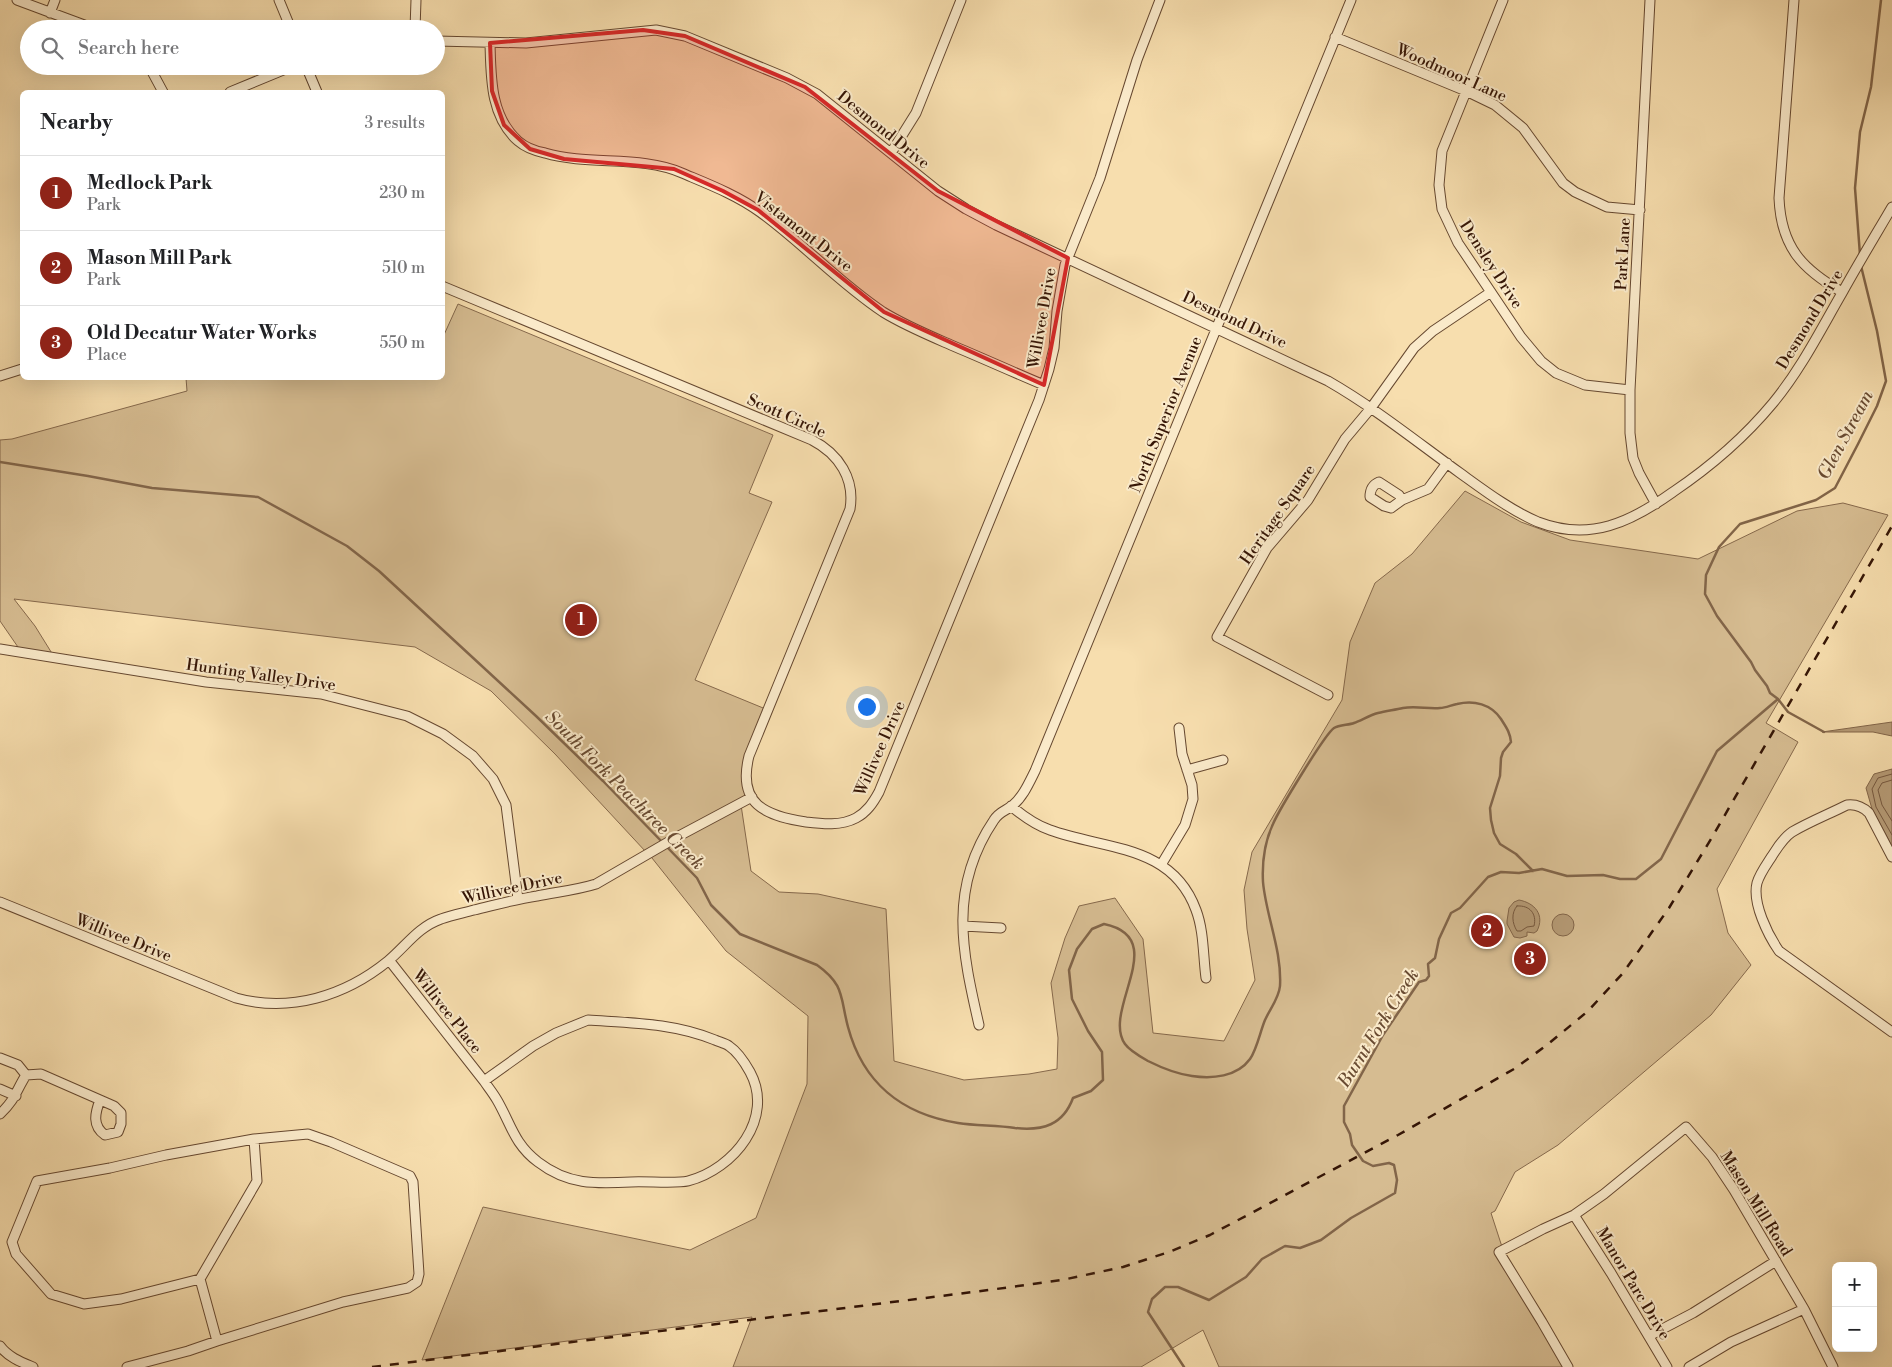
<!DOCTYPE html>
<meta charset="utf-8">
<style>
body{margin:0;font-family:"Libre Bodoni",serif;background:#f6f6f6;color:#202124}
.controls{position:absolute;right:15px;bottom:15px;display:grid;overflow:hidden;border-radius:8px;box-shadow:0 5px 20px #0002}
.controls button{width:45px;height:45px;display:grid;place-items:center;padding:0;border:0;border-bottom:1px solid #e0e0e0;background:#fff;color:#202124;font:25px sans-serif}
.you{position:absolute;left:866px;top:706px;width:18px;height:18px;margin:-12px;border:4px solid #fff;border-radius:50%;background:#1a73e8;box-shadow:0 0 0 8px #1a73e833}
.badge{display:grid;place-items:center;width:32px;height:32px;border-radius:50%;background:#8f2418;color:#fff;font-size:16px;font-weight:700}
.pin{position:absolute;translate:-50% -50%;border:2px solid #fff;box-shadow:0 1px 5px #0006}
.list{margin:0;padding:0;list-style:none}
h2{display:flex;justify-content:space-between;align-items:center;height:65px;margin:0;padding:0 20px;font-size:21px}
h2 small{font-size:16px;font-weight:400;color:#757577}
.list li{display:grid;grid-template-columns:32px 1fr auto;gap:15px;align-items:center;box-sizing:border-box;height:75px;padding:0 20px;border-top:1px solid #e0e0e0}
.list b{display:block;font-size:19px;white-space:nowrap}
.list p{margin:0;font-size:16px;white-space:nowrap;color:#757577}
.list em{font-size:16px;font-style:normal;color:#757577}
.icon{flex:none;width:28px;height:28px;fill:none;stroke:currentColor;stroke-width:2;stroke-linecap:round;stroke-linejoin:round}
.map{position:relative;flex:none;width:1892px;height:1367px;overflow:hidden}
.search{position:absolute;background:#fff;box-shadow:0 5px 20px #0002;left:20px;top:20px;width:425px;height:55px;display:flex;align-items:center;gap:12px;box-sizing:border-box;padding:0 18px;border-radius:28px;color:#757577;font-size:19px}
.panel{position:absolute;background:#fff;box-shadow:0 5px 20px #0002;left:20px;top:90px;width:425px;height:290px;border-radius:8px}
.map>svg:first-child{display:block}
.green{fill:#d6bc91;stroke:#86694c}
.water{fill:#b59a75;stroke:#826549}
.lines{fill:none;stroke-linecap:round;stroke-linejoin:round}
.shore{stroke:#76583e;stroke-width:1}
.stream{stroke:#826549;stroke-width:2.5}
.minor-casing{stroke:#664830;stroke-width:11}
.minor{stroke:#faeaca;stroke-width:9}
.rail{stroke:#361606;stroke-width:2.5;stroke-dasharray:9 9;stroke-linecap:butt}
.marked{fill:#d62828;fill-opacity:0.2;stroke:#d62828;stroke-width:4;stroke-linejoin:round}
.labels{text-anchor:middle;stroke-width:4;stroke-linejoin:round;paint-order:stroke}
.street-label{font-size:16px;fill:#361606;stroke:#faeaca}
.water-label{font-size:18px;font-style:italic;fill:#694b32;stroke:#faeaca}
</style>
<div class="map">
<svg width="1892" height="1367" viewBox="0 0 1892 1367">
<rect width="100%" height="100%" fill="#f7deae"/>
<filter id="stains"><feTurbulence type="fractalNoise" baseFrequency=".004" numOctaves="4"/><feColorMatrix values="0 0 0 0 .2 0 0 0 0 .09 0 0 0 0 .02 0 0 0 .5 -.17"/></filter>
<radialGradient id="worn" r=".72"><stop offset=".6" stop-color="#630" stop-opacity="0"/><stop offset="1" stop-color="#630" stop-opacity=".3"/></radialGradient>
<path class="green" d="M458 304 773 435 749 493 772 502 695 680 768 710 747 764 752 797 646 852 555 754 491 691 415 647 14 599 35 626 53 655 20 650 0 621V440L12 439 187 391 186 378H442L443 337Z
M1465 491 1521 522 1570 540 1698 559 1797 511 1843 503 1888 515 1766 723 1798 742 1717 889 1728 933 1751 965 1711 1015 1558 1145 1515 1172 1495 1211 1491 1213 1505 1256 1564 1367H1219L1203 1330 1141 1367H733L752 1317 422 1360 483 1207 690 1250 756 1218 807 1084 808 1016 726 951 648 853 741 805 751 871 779 892 818 894 886 909 894 1061 964 1080 1029 1074 1057 1069 1058 1038 1051 983 1065 938 1079 906 1115 898 1143 939 1153 1033 1224 1041 1255 980 1247 929 1244 890 1252 852 1342 700 1350 642 1375 583 1412 554Z"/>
<path class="water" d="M1892 722V736L1873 732H1822Z
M1892 769V846L1872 809 1866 788 1874 774Z
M1519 900C1535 903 1545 915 1537 931L1534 933 1527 932V936L1520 938 1514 937 1507 924V921L1509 908 1514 902Z
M1552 925a11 11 0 1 1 22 0a11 11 0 1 1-22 0Z"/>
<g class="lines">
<path class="shore" d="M1892 774 1878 778 1872 789 1876 807 1892 835
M1892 780 1882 783 1878 790 1882 805 1892 821
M1517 906C1530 905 1537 914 1534 926L1527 927 1521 931H1517C1512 923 1511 913 1517 906Z"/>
<path class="stream" d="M1860 255 1855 188 1860 132 1871 87 1881 0
M0 462 88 476 152 488 258 497 347 546 379 571 536 716 603 781 697 878 711 905 740 934 817 965C845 985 840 997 848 1027 863 1083 902 1114 958 1123 977 1126 996 1125 1015 1128 1043 1131 1063 1125 1073 1098L1091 1091 1103 1080 1102 1052 1088 1031 1072 999 1069 970 1077 949 1092 929 1104 924C1172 938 1101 1010 1125 1044 1130 1051 1141 1057 1148 1061 1162 1068 1177 1074 1192 1076 1212 1079 1237 1077 1250 1059 1257 1049 1260 1032 1265 1020 1270 1009 1279 998 1280 986 1282 950 1266 916 1263 882 1262 863 1265 841 1273 824 1279 810 1325 734 1334 728 1339 725 1349 725 1354 723 1362 720 1370 715 1378 713 1386 711 1394 710 1403 708 1416 706 1428 709 1440 708 1446 708 1451 705 1457 704 1474 700 1491 704 1501 719 1506 727 1510 732 1511 742L1503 752 1501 758 1500 776 1490 808 1491 820 1494 833 1500 844 1516 854 1533 871
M1778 699 1770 693 1767 686 1755 670 1751 662 1717 616 1705 594 1706 575 1719 547 1740 524 1816 500 1835 488 1858 444 1877 406 1886 381 1877 331 1861 266
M1778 699 1788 712 1824 732
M1184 1367 1148 1312 1152 1299 1165 1287H1178L1209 1300 1246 1277 1262 1259 1285 1246 1300 1248 1321 1240 1351 1218 1395 1193 1397 1180 1394 1165 1389 1163 1373 1166 1363 1161 1352 1145 1350 1134 1344 1122V1106L1383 1035 1419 982 1426 980 1429 976 1428 964 1435 958 1439 939 1451 913 1460 908 1488 877 1501 872 1519 873 1542 869 1567 876 1603 875 1620 879H1636L1661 859 1717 751 1778 699"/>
<defs>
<path id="minor" d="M17 0 95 29
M279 0 291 29
M1503 0 1442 151 1439 185 1442 209 1458 243 1521 337 1541 361 1556 373 1585 385 1630 390
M1650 0 1630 390V433L1633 458 1639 473 1656 504
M1794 0 1779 198C1781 247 1802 269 1842 292
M50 13 55 0
M415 29 416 0
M1335 37 1466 91 1495 105 1523 128 1563 183 1575 192 1607 207 1640 210
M436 41 526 43 656 30 685 36 787 78 817 94 938 191 966 209 996 225 1328 381C1375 408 1417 442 1460 473 1485 491 1510 510 1538 522 1590 542 1631 522 1673 492 1710 467 1744 438 1773 403 1801 369 1820 331 1842 293 1858 264 1875 236 1892 207
M490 43C491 77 490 116 518 141 526 148 535 151 545 153 589 166 641 155 682 173 708 184 737 195 760 212 803 243 839 283 883 312 904 325 928 335 951 345 982 358 1013 372 1044 385
M149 66 163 92
M306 66 317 92
M230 92 293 66
M891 153 916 113 961 0
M442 286 812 440C839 454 855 479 850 509L749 756C737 804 765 816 806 822 823 824 841 826 856 818 867 812 873 803 879 792L1039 400 1049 369 1054 348 1057 311 1065 265 1100 178 1137 60 1160 0
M0 376 22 369
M1402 500 1399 495 1379 482C1372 485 1370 490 1370 497L1384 506 1391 508 1402 500 1428 489 1447 463
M0 649 206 682 321 694 407 716 443 734 473 756 493 779 506 805 518 899
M1328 695 1217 637 1267 548 1308 500 1345 439 1371 408 1414 348 1433 331 1491 292
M1187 770 1223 760
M1011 806C1023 816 1035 825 1050 830 1105 850 1172 844 1196 910 1204 931 1203 956 1206 978
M1892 857 1869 813C1863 807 1856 804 1847 805 1829 814 1809 822 1792 832 1783 838 1778 847 1772 856 1767 864 1760 873 1757 883 1752 903 1768 935 1779 951L1892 1032
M1161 865 1185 825 1193 799 1192 785 1182 754 1179 728
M0 902 236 998C290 1013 345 996 388 961 406 946 418 927 441 919 451 915 463 913 474 910 495 905 516 899 537 896 557 892 577 890 596 884L677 837 752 797
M963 926 1001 928
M389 960 484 1081
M588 1020C632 1023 674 1023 715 1040 719 1042 725 1043 729 1046 738 1052 745 1063 750 1072 775 1118 734 1169 688 1181 676 1184 646 1181 631 1182 595 1184 568 1185 538 1162 514 1144 511 1124 497 1100 493 1093 488 1087 484 1081L533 1046 556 1033Z
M979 1025C962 951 948 888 994 820 999 812 1005 811 1012 806 1023 797 1029 783 1035 771L1351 0
M0 1058 18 1065 26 1075
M0 1089 16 1096
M0 1114C15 1100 16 1091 26 1075L41 1074 114 1106 121 1113V1124L118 1132 105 1135C92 1126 95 1113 100 1100
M1574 1215 1611 1273 1667 1367
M200 1279 257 1181 254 1139
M1649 1336 1693 1313 1776 1261
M0 1346C8 1357 21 1362 33 1367
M127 1367 188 1351 217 1341 343 1302 408 1288 417 1282 419 1274 413 1182 410 1176 331 1142 308 1134 254 1139 166 1155 110 1168 37 1181 12 1242 16 1254 51 1294 84 1304 121 1299 200 1279 217 1341
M1568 1367 1542 1322 1499 1252 1543 1229 1574 1215 1604 1194 1686 1127 1712 1157 1734 1190 1804 1309 1833 1367
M1689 1367 1731 1342 1804 1309"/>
</defs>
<use href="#minor" class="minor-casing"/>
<use href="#minor" class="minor"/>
<path class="rail" d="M372 1367 989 1290 1062 1280 1123 1267 1169 1252 1210 1235 1398 1135 1514 1069 1547 1045 1588 1011 1623 973 1669 908 1711 839 1892 526"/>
</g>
<path class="marked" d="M643 30 685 36 805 87 938 191 1068 258 1044 385 884 312 758 210 723 191 674 169 564 159 530 149 504 125 492 91 490 43Z"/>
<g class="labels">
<g class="street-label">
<text transform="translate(1452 72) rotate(24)" y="6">Woodmoor Lane</text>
<text transform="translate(884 129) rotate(39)" y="6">Desmond Drive</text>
<text transform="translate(804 231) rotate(38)" y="6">Vistamont Drive</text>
<text transform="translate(1622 254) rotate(-87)" y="6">Park Lane</text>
<text transform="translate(1492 264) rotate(57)" y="6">Densley Drive</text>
<text transform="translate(1041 318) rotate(-80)" y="6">Willivee Drive</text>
<text transform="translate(1235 319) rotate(25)" y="6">Desmond Drive</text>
<text transform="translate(1809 319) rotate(-59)" y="6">Desmond Drive</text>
<text transform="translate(1165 414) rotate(-68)" y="6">North Superior Avenue</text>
<text transform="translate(787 415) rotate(24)" y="6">Scott Circle</text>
<text transform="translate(1277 514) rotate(-55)" y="6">Heritage Square</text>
<text transform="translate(261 674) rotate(8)" y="6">Hunting Valley Drive</text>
<text transform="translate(879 748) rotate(-66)" y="6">Willivee Drive</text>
<text transform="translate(512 887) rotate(-12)" y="6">Willivee Drive</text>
<text transform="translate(124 937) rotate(22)" y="6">Willivee Drive</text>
<text transform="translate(448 1011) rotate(52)" y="6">Willivee Place</text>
<text transform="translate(1757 1203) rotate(58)" y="6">Mason Mill Road</text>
<text transform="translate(1634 1283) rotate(59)" y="6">Manor Parc Drive</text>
</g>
<g class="water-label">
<text transform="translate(1845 435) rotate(-62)" y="6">Glen Stream</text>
<text transform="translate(625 790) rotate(45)" y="6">South Fork Peachtree Creek</text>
<text transform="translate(1378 1028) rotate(-58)" y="6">Burnt Fork Creek</text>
</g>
</g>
<rect width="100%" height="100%" filter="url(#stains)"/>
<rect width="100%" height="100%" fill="url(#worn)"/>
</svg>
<div class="controls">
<button>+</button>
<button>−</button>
</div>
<div class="you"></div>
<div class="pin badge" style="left:581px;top:620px">1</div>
<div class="pin badge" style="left:1487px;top:931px">2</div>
<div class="pin badge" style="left:1530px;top:959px">3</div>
<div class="search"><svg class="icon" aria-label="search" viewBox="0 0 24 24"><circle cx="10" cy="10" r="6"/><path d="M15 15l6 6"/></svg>Search here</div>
<section class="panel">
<h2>Nearby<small>3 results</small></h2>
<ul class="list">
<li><span class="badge">1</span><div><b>Medlock Park</b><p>Park</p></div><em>230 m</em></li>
<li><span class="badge">2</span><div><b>Mason Mill Park</b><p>Park</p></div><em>510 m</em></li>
<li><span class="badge">3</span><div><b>Old Decatur Water Works</b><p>Place</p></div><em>550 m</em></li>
</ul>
</section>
</div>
